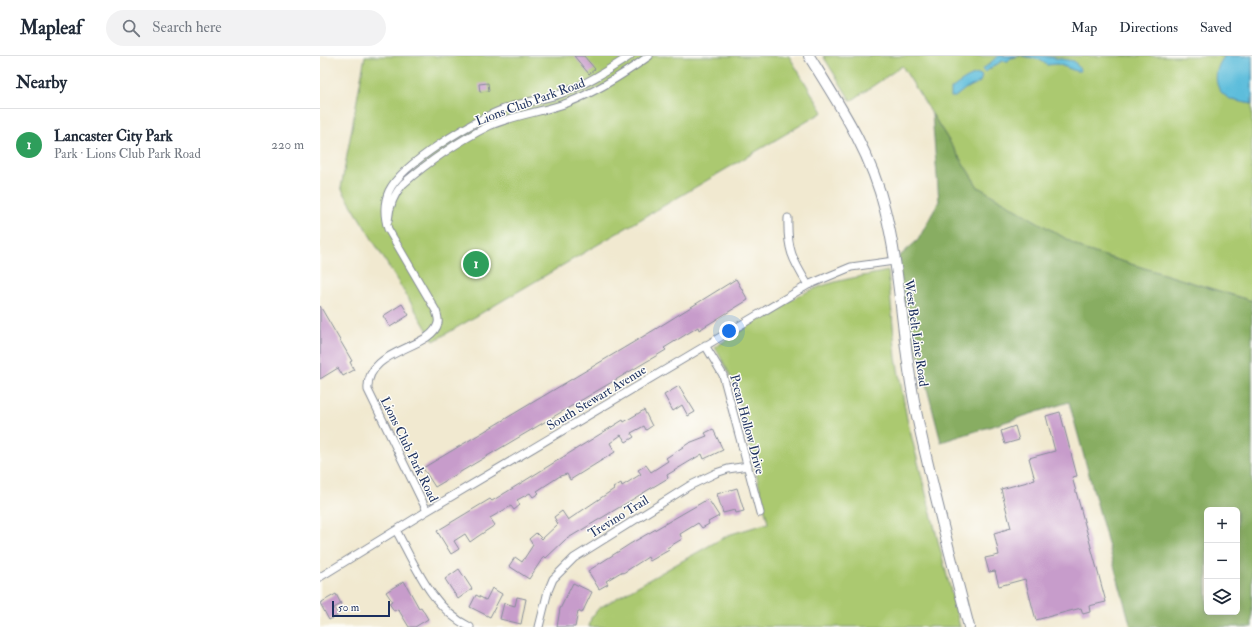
<!DOCTYPE html>
<meta charset="utf-8">
<style>
body{margin:0;font-family:"IM FELL Double Pica",serif;background:#f2f2f3;color:#1f2937}
.controls{position:absolute;right:12px;bottom:12px;display:grid;overflow:hidden;border-radius:6px;box-shadow:0 2px 10px #0003}
.controls button{width:36px;height:36px;display:grid;place-items:center;padding:0;border:0;border-bottom:1px solid #e0e1e3;background:#fff;color:#1f2937;font:20px sans-serif}
.scale{position:absolute;left:12px;bottom:10px;width:58px;box-sizing:border-box;padding-left:4px;border:2px solid #1b2f5e;border-top:0;font-size:11px;line-height:14px;white-space:nowrap;color:#1b2f5e;-webkit-text-stroke:3px #fdfcf7;paint-order:stroke}
.you{position:absolute;left:409px;top:275px;width:14px;height:14px;margin:-10px;border:3px solid #fff;border-radius:50%;background:#1a73e8;box-shadow:0 0 0 6px #1a73e833}
.badge{display:grid;place-items:center;width:26px;height:26px;border-radius:50%;background:#1f6fb2;color:#fff;font-size:13px;font-weight:700}
.pin{position:absolute;translate:-50% -50%;border:2px solid #fff;box-shadow:0 1px 4px #0006}
.list{margin:0;padding:0;list-style:none}
h2{display:flex;justify-content:space-between;align-items:center;height:52px;margin:0;padding:0 16px;font-size:17px}
h2 small{font-size:13px;font-weight:400;color:#747a83}
.list li{display:grid;grid-template-columns:26px 1fr auto;gap:12px;align-items:center;box-sizing:border-box;height:72px;padding:0 16px;border-top:1px solid #e0e1e3}
.list b{display:block;font-size:15px;white-space:nowrap}
.list p{margin:0;font-size:13px;white-space:nowrap;color:#747a83}
.list em{font-size:13px;font-style:normal;color:#747a83}
.icon{flex:none;width:22px;height:22px;fill:none;stroke:currentColor;stroke-width:2;stroke-linecap:round;stroke-linejoin:round}
.map{position:relative;flex:none;width:932px;height:571px;overflow:hidden}
header{display:flex;align-items:center;gap:24px;box-sizing:border-box;height:56px;padding:0 20px;background:#fff;border-bottom:1px solid #e0e1e3}
header strong{font-size:19px}
nav{display:flex;gap:22px;margin-inline-start:auto;font-size:14px}
.search{width:280px;height:36px;background:#f2f2f3;display:flex;align-items:center;gap:10px;box-sizing:border-box;padding:0 14px;border-radius:22px;color:#747a83;font-size:15px}
main{display:flex}
aside{flex:1;background:#fff}
.map>svg:first-child{display:block}
.green{fill:#abc970;stroke:#637c67}
.forest{fill:#88ad62;stroke:#526e60;fill-rule:evenodd}
.water{fill:#5dbddb;stroke:#3c769c}
.building{fill:#c79ccb}
.lines{fill:none;stroke-linecap:round;stroke-linejoin:round}
.street-casing{stroke:#868c97;stroke-width:9}
.primary-casing{stroke:#868c97;stroke-width:12}
.street{stroke:#fff;stroke-width:7}
.primary{stroke:#fff;stroke-width:10}
.labels{text-anchor:middle;stroke-width:3;stroke-linejoin:round;paint-order:stroke}
.street-label{font-size:13px;fill:#1b2f5e;stroke:#fdfcf7}
</style>
<header>
<strong>Mapleaf</strong>
<div class="search"><svg class="icon" aria-label="search" viewBox="0 0 24 24"><circle cx="10" cy="10" r="6"/><path d="M15 15l6 6"/></svg>Search here</div>
<nav><a>Map</a><a>Directions</a><a>Saved</a></nav>
</header>
<main>
<aside>
<h2>Nearby<small></small></h2>
<ul class="list">
<li><span class="badge" style="background:#2e9e5b">1</span><div><b>Lancaster City Park</b><p>Park · Lions Club Park Road</p></div><em>220 m</em></li>
</ul>
</aside>
<div class="map">
<svg width="932" height="571" viewBox="0 0 932 571">
<rect width="100%" height="100%" fill="#fdfcf7"/>
<filter id="ink" filterUnits="userSpaceOnUse"><feTurbulence type="fractalNoise" baseFrequency=".025" numOctaves="2"/><feDisplacementMap in="SourceGraphic" scale="8" xChannelSelector="R" yChannelSelector="G"/><feConvolveMatrix kernelMatrix="1 2 1 2 8 2 1 2 1" color-interpolation-filters="sRGB"/></filter>
<filter id="wash" filterUnits="userSpaceOnUse"><feTurbulence type="fractalNoise" baseFrequency=".012" numOctaves="4" result="noise"/><feDisplacementMap in="SourceGraphic" scale="16" xChannelSelector="R" yChannelSelector="G"/><feGaussianBlur stdDeviation="0.9" result="paint"/><feColorMatrix in="noise" values="0 0 0 0 0 0 0 0 0 0 0 0 0 0 0 0 0 1.4 0 .05"/><feComposite in="paint" operator="in"/></filter>
<g filter="url(#wash)">
<rect width="100%" height="100%" fill="#f1e9d0"/>
<path class="green" d="M45 0H469L503 56 114 285 21 132Z
M503 0H932V245L765 194 658 131 582 10 531 45Z
M568 215 576 302 587 363 640 571H269L271 562 279 552 408 479 448 467 417 336 408 315 395 291C428 271 463 244 499 231 521 223 545 220 568 215Z"/>
<path class="forest" d="M612 58 658 131 765 194 932 245V571H811L749 346 621 386 574 205 598 184 619 145ZM887 454H917V556H887Z"/>
<path class="water" d="M678 0H700L691 2 688 5H682L665 16 662 14Z
M702 0H722L754 5 761 15H756L737 8 727 9 720 4Z
M905 0H932V48C924 46 914 46 907 41 892 32 894 12 905 0Z
M659 18 662 20 660 26 645 33 635 41H631V33C639 27 650 19 659 18Z"/>
<g id="blocks">
<path class="building" d="M254 0H264L275 13 269 18Z
M168 27 169 35 160 36 159 28Z
M416 223 428 244 379 274 378 271 344 292 346 294 115 431 103 412 334 274Z
M82 248 89 259 70 271 63 260Z
M0 250 32 305 30 306 34 314 23 320 18 312 0 323Z
M359 330 375 356 368 360 362 349 353 355 344 339Z
M324 354 332 370 326 374 324 370 311 377 314 381 306 386 301 379 290 387 295 396 250 424 247 418 240 420 217 435 219 437 213 441 210 437 197 444 200 449 194 454 191 450 170 462 175 469 157 481 150 486 145 478 134 485 139 493 131 498 117 475 170 443 172 445 303 364 304 366Z
M740 356 757 420 752 421 786 546 769 550 770 556 763 558 761 552 716 564 705 523 679 530 675 515 669 516 665 502 679 499 674 477 691 472 681 433 715 424 709 402 735 395 726 360Z
M695 370 699 384 685 388 681 375Z
M393 373 403 394 384 403 382 398 347 419 348 422 245 484 226 502 224 500 209 523 189 510 195 501 202 506 213 489 209 483 216 477 222 483 238 468 234 461 242 455 248 464 294 433 293 432 301 427 302 430 321 418 318 414 326 409 331 416 348 405 346 402 369 387 387 380 385 377Z
M417 432 424 455 416 457 415 454 403 457 397 438Z
M388 443 399 460 388 466 389 468 382 472 378 467 360 478 362 483 347 492 349 494 330 505 328 501 303 517 301 516 286 525 288 528 279 533 268 515 310 488Z
M139 513 152 533 138 543 125 523Z
M84 525 99 552 101 551 108 563 95 571H89L78 553 74 555 69 547 72 545 66 536Z
M253 527 272 536 262 557 258 555 255 571H237L240 553Z
M172 532 182 538 170 561 150 551 156 539 166 544Z
M16 538 21 548 14 552 18 559 9 564 0 547Z
M197 541 206 543 201 568 180 563 184 547 195 550Z"/>
</g>
</g>
<g filter="url(#ink)">
<use href="#blocks" fill-opacity="0" stroke="#868c97" stroke-width="1"/>
<g class="lines">
<defs>
<path id="street" d="M468 162C467 193 472 203 488 229
M68 165C69 151 74 138 83 128 107 107 140 84 169 70 194 59 222 56 247 47 276 36 304 18 329 0
M385 289 403 319 440 457
M107 455 48 334C45 292 112 294 118 267 119 263 117 258 116 255L68 173C64 160 63 148 69 135 82 107 155 64 184 53 202 46 222 44 240 38 265 29 288 14 310 0
M76 474C95 509 112 553 150 571
M0 521 107 455 488 229 531 211 574 205
M219 571 228 535 233 523 254 502 369 430 396 417 408 413 428 410"/>
<path id="primary" d="M489 0C520 50 551 96 565 154 582 221 582 292 597 360 612 431 631 501 649 571"/>
</defs>
<use href="#street" class="street-casing"/>
<use href="#primary" class="primary-casing"/>
<use href="#street" class="street"/>
<use href="#primary" class="primary"/>
</g>
</g>
<g class="labels">
<g class="street-label">
<text transform="translate(210 45) rotate(-20)" y="5">Lions Club Park Road</text>
<text transform="translate(597 277) rotate(82)" y="5">West Belt Line Road</text>
<text transform="translate(276 341) rotate(-31)" y="5">South Stewart Avenue</text>
<text transform="translate(428 368) rotate(75)" y="5">Pecan Hollow Drive</text>
<text transform="translate(90 393) rotate(64)" y="5">Lions Club Park Road</text>
<text transform="translate(298 460) rotate(-32)" y="5">Trevino Trail</text>
</g>
</g>
</svg>
<div class="controls">
<button>+</button>
<button>−</button>
<button><svg class="icon" aria-label="layers" viewBox="0 0 24 24"><path d="M12 4l9 5-9 5-9-5zM3 14l9 5 9-5"/></svg></button>
</div>
<div class="scale">50 m</div>
<div class="you"></div>
<div class="pin badge" style="left:156px;top:208px;background:#2e9e5b">1</div>
</div>
</main>
